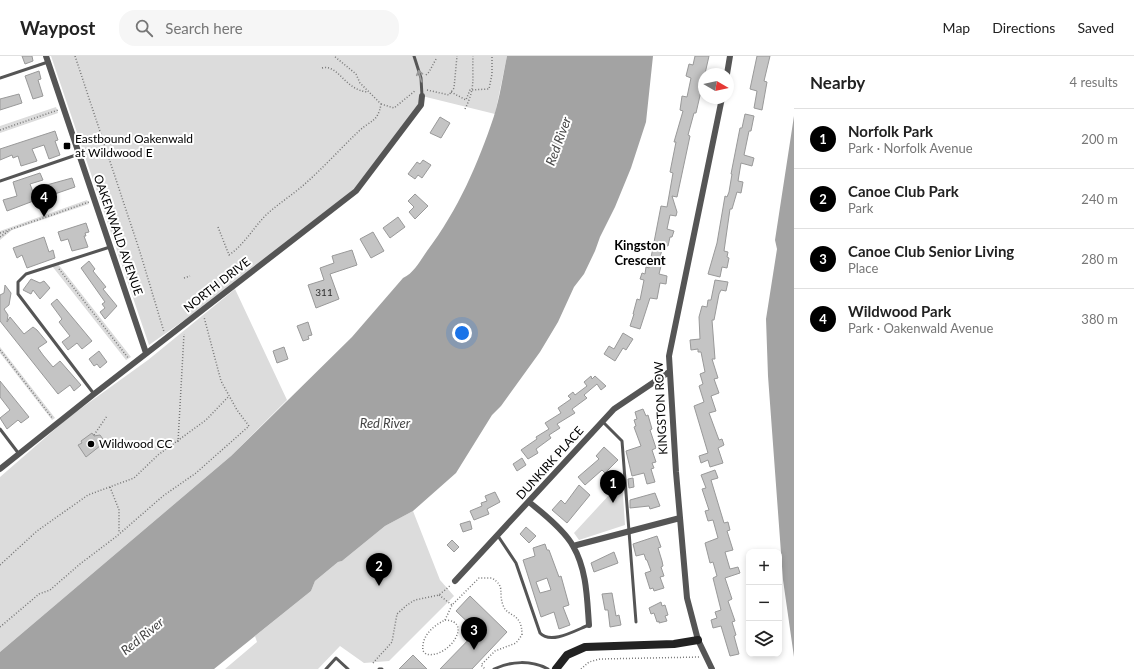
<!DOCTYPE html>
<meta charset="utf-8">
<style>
body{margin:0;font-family:Lato,sans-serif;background:#f6f6f6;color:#222}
.controls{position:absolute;right:12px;bottom:12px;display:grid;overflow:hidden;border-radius:8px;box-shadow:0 2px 6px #0003}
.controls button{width:36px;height:36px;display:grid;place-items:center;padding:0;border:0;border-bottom:1px solid #e0e0e0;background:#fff;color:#222;font:20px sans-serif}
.compass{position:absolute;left:698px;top:12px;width:36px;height:36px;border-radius:50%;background:#fff;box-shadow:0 2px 6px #0003;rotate:99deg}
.you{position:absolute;left:462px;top:277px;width:14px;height:14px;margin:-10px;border:3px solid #fff;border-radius:50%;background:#1a73e8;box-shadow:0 0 0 6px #1a73e833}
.badge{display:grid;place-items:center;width:26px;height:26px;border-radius:50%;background:#000;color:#fff;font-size:13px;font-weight:700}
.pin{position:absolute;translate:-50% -33px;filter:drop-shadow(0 1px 2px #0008)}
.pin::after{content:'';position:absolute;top:21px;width:14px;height:12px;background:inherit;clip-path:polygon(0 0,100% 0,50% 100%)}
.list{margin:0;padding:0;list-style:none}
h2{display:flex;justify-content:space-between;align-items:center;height:52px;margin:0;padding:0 16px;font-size:17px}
h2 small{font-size:13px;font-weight:400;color:#767676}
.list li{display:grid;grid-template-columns:26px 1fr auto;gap:12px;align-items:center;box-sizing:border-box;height:60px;padding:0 16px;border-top:1px solid #e0e0e0}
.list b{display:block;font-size:15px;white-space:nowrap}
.list p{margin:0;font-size:13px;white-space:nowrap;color:#767676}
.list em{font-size:13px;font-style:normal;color:#767676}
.icon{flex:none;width:22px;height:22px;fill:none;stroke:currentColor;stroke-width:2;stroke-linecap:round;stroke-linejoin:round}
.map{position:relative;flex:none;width:794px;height:613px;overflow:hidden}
header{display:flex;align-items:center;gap:24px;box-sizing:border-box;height:56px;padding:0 20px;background:#fff;border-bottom:1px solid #e0e0e0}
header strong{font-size:19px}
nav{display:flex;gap:22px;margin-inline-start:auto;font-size:14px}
.search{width:280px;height:36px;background:#f6f6f6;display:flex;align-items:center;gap:10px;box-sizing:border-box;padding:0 14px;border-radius:16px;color:#767676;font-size:15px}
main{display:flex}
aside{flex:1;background:#fff}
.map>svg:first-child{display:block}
.green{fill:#dcdcdc}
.water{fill:#a3a3a3}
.building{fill:#c4c4c4;stroke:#999;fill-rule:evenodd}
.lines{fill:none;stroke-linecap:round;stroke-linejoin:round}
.path{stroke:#777;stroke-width:1.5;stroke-dasharray:1 2;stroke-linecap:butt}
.service{stroke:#555;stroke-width:3}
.minor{stroke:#555;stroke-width:6}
.secondary{stroke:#222;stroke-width:8}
.oneway{stroke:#999}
.poi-dot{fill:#000;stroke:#fff;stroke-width:1.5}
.labels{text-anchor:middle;stroke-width:4;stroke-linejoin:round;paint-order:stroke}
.number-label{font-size:10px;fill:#313131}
.poi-label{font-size:12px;fill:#000;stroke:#fff;text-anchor:start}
.street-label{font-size:12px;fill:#000;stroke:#fff}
.water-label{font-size:13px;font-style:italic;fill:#444;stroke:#fff}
.neighbourhood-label{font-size:13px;font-weight:bold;fill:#000;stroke:#fff}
</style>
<header>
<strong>Waypost</strong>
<div class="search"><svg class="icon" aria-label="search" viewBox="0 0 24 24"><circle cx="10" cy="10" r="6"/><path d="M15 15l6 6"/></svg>Search here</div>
<nav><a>Map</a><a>Directions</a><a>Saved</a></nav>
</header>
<main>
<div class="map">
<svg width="794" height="613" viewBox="0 0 794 613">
<rect width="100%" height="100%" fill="#fff"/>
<path class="green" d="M51 0H507L495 58 422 40 421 49 356 135 233 230 149 289Z
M56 51 58 57 0 77V70Z
M87 144 89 148 12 174 0 184V175Z
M58 208 131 301 126 304 52 210Z
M235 233 287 344 231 400 0 596V421L69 361 148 304Z
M0 291 55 362 52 364 0 297Z
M622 425 625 469 579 484 574 477Z
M413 455 440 524 454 540 389 605 364 607 340 590 318 613H225L257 586 255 580 311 535 315 525 338 506 342 505 385 470Z"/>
<path class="water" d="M507 0H653L646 66 631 112 615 151 600 181 595 195 584 218 574 231 558 266 540 296 501 350 492 359 456 417 413 455 385 470 342 505 338 506 315 525 311 535 214 613H0V596L231 400 352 281 403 222C414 217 420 205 427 195 458 154 478 108 494 60 500 41 503 19 507 0Z
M794 60V601L783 524 768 320 766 263 777 193 775 184Z"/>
<path class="building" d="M22 0H32L33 5 25 8Z
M695 0H709L696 57H694L688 79 690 80 677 141 672 140 677 156 676 160 670 159 667 173 674 175 672 181H670L668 190 663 189 659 206H662L659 218 667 220 666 228 660 227 657 243 650 242 640 273 630 270 634 258H633L637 243 640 244 644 224 640 223 642 217 645 218 646 211 649 212 661 150 667 151 673 117 670 116 676 86H674L683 55 680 54 682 40 687 41 691 22 686 20 689 8 693 9Z
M757 0H770L764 25 767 26 762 54 754 52 757 35 750 33Z
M39 15 41 23 38 24 43 40 33 43 25 20Z
M19 38 22 47 0 54V43Z
M745 58 754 60 751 75H749L744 99 754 102 752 110 741 107 738 125 743 126 741 137 737 136 732 153H730L724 195 728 196 727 201 729 202 727 212 722 211 720 221 708 218 717 187 725 140 727 141 729 136 732 118H731L740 72H742Z
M440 61 450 67 441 82 430 77Z
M55 75 58 84 55 85 60 99 49 103 44 89 32 93 37 105 21 110 18 100 13 102 12 99 0 104V93Z
M423 104 431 109 422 122 418 119 415 123 408 118 417 106 420 108Z
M40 117 43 124 30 128 36 144 7 155 3 144 17 140 13 126Z
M72 122 75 131 46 141 43 130Z
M415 138 428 150 415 163 409 156 414 151 408 145Z
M398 161 405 171 390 182 383 172Z
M86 167 89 176 85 177 86 180H84L88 191 72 195 68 183 61 185 58 176Z
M373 176 384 195 371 202 360 183Z
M44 181 49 196 53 194 55 202 27 212 22 199 17 202 13 192Z
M352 194 357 209 330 218 339 243 316 252 308 229 324 224 320 212 334 207 332 200Z
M89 205 95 213 93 215 106 231 103 233 117 250 105 263 100 256 105 252 102 248 105 246 81 212Z
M31 223 40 227 44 225 50 232 40 243 33 234 31 238 23 234Z
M715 224 728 226 726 235 721 234 719 238 714 264H712L715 303H712L718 322 714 323 719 337 711 340 716 355 709 357 719 384 722 383 724 389 718 392 723 407 710 411 708 404 701 407 699 400 708 397 694 350 704 346 699 330 703 328 700 318 705 316 701 296H698V293L691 294 690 284 700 283 699 261 702 250 707 251 708 244H711Z
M5 229 11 237 9 249 4 253 8 259 7 266 10 261 24 278 33 271 37 274 47 286 38 292 43 299 53 311 60 305 81 329 74 335 70 329 58 338 0 265V239L4 237Z
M57 243 92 285 82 293 77 287 68 294 62 286 70 280 59 266 62 263 51 248Z
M308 266 312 279 308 280 309 283 303 285 297 270Z
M623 277 633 283 626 294 623 292 615 305 604 298 609 290 614 293Z
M284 291 288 303 277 307 273 295Z
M99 295 107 306 100 312 97 308 94 310 89 303Z
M591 320 592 323 595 320 606 330 601 334 597 328 584 339 587 342 572 353 575 357 557 368 560 372 549 379 551 382 536 393 538 397 528 403 521 394 537 383 536 381 549 373 545 367 561 357 558 352 571 343 568 340 573 336 575 339 587 330 584 326Z
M0 325 29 361 21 367 18 364 7 373 0 362 10 354 0 341Z
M643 353 646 360 648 359 652 373 650 374 656 392 652 394 656 406 652 407 654 412 651 413 655 426 647 428 644 417 632 420 626 395 641 390 634 371 636 370 634 364 637 363 635 356Z
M92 377 94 380 100 379 105 386 86 401 78 389 82 387 81 385Z
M604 391 618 404 605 417 602 414 585 429 578 421 599 403 596 400Z
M522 402 526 409 517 415 513 408Z
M715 414 718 422 711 424 724 467 728 466 730 474 727 475 733 494 725 496 730 513 738 511 740 517 725 522 732 543 728 545 735 565 732 566 736 579 734 580 739 598 730 600 721 570 713 572 711 564 717 562 715 556 721 554 713 522 717 520 713 506 710 507 705 487 718 482 713 464 708 465 705 455 709 454 702 433 706 432 701 419Z
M633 422 634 431 629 432 628 423Z
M579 429 590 439 567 467 552 454 561 444 565 448Z
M495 436 500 446 487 453 489 458 474 464 470 455 482 450 481 447 487 445 485 440Z
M655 437 660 450 650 453 649 450 630 452V444Z
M470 465 472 473 463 476 460 468Z
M526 471 536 480 529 487 520 478Z
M657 480 661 491 658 492 662 505 663 510 661 511 664 520 660 521 664 532 654 535 653 532 650 533 645 517 651 515 647 504H646L644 498 636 500 633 488Z
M452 484 459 491 454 496 447 489Z
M545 488 547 494H549L559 521 561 520 569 549 563 551 570 569 559 573 554 556 541 561 523 504 535 500 533 492ZM547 522 551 534 540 537 536 526Z
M614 496 618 507 594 516 591 507Z
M612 537 616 560 619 559 621 569 610 571 608 554H605L602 538Z
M470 540 507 576 472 613H440L477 575 456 555Z
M661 546 662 550 665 549 668 559 665 560 667 565 659 567V565L657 566 654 557 651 558 649 552Z
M413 599 427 613H399Z"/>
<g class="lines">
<path class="path" d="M75 0 140 196 164 276
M322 12C339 8 344 34 368 36
M426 19 429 16 436 3
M427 34 449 39 454 32 457 0
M451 36 466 44 470 34 489 33 492 18V0
M381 48 394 52 416 34
M465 53C476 31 472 22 473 0
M0 74 58 54
M218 171 229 199C245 188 253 172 266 159 279 147 294 138 307 126 325 110 342 91 359 75 371 64 378 66 381 48L360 27 356 18 334 0
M0 177 89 146
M0 181 10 174
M59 213 129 303
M184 222 190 220
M0 294 53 363
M94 379 107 360
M178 386 184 278
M110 431 119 454V477
M0 509 37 475 88 439 134 422 158 399 206 364 229 340
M439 539 452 549
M445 564 452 549 479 522H492C506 531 498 536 503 549 507 562 522 555 522 579L516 587 495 595 481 609 485 613
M445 564C475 565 447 604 426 598L423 595C421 580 433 570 445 564Z
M0 571 39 538 50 534 80 508 117 480 163 440 196 417 249 370 237 354 221 325 204 261
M373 607 392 586 397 558 407 549 415 544 439 539 451 529
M581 613 589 606 600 603 700 601"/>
<path class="service" d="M414 0 421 22 422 40
M0 22 48 6
M0 125 79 98
M94 338 18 238V226L26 218 110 191
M602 365 622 385 636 566
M0 373 19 398
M498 480 516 507 540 577C551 589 576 574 589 569
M326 613 336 602 348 613
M379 613H382
M494 613C511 605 531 604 548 613"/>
<path class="minor" d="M46 0 146 297
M727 18 730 0
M0 413 94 338 356 135 421 49 422 40
M529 446C543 457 565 475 573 490 587 514 587 543 589 569
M573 490 680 462
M455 525 614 353 669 316
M712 613 698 584 687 542 676 416 669 300 722 42"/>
<path class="secondary" d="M556 613 567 599 585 591 674 588 698 584"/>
</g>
<defs><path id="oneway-shaft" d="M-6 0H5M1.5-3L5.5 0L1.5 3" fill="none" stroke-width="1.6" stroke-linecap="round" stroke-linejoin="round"/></defs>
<use class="oneway" href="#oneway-shaft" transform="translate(420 20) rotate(-105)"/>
<g class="poi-dot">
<rect x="63" y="86" width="8" height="8" rx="2"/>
<circle cx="91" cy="388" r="4"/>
</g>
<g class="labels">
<g class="number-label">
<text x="324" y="240">311</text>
</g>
<g class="poi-label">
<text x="75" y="87">Eastbound Oakenwald<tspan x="75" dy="14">at Wildwood E</tspan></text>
<text x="99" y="392">Wildwood CC</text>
</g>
<g class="street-label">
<text transform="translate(118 179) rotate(71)" y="4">OAKENWALD AVENUE</text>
<text transform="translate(217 229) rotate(-38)" y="4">NORTH DRIVE</text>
<text transform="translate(661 352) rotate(-93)" y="4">KINGSTON ROW</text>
<text transform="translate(550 407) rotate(-48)" y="4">DUNKIRK PLACE</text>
</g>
<g class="water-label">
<text transform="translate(558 85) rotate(-70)" y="5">Red River</text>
<text x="385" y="372">Red River</text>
<text transform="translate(142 580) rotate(-39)" y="5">Red River</text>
</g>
<g class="neighbourhood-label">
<text x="640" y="194">Kingston<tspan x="640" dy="15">Crescent</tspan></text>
</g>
</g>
</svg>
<div class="controls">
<button>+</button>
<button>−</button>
<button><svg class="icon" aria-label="layers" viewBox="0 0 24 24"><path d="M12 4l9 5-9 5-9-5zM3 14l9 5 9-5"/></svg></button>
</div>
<svg class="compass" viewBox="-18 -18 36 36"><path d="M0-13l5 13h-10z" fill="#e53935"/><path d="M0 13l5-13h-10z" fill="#767676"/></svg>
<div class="you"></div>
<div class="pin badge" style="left:613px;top:447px">1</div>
<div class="pin badge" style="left:379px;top:530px">2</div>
<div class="pin badge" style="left:474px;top:594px">3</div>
<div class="pin badge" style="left:44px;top:161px">4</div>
</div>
<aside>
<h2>Nearby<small>4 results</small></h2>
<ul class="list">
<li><span class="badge">1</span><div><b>Norfolk Park</b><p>Park · Norfolk Avenue</p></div><em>200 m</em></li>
<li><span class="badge">2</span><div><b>Canoe Club Park</b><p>Park</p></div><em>240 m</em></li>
<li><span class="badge">3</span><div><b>Canoe Club Senior Living</b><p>Place</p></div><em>280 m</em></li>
<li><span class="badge">4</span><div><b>Wildwood Park</b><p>Park · Oakenwald Avenue</p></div><em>380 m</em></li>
</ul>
</aside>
</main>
